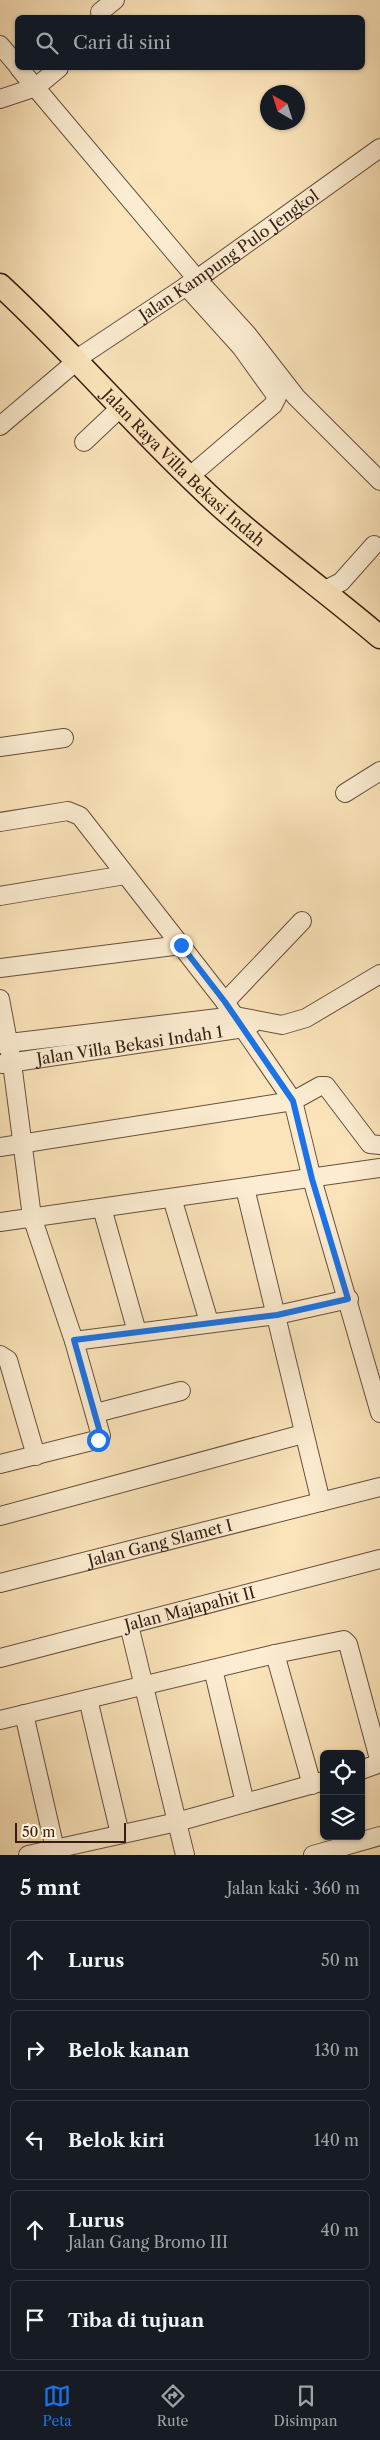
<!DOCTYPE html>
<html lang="id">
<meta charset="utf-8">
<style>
body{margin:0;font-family:"Libre Caslon Text",serif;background:#20242c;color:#f1f3f6}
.controls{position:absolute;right:15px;bottom:15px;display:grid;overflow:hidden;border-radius:8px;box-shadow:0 1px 4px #0004}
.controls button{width:45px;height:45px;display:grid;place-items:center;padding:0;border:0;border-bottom:1px solid #363941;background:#171b24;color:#f1f3f6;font:25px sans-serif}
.compass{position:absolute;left:260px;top:85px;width:45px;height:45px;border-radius:50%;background:#171b24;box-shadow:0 1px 4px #0004;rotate:321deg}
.scale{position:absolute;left:15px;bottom:12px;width:111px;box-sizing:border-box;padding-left:5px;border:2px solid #361d14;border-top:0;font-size:14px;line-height:18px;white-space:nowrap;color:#361d14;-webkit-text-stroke:4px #fcedd2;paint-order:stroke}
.stop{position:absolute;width:15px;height:15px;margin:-11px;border:4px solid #1a73e8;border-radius:50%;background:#fff}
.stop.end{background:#1a73e8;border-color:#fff;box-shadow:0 1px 5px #0008}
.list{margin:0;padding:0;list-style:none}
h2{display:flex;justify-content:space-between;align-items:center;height:65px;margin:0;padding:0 20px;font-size:21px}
h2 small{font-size:16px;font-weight:400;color:#9ea1a6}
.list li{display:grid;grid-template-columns:32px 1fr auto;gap:15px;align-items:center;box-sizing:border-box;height:80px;margin:0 10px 10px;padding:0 10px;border:1px solid #363941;border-radius:8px}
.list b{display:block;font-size:19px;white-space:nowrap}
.list p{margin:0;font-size:16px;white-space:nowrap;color:#9ea1a6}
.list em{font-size:16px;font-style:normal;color:#9ea1a6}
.icon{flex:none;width:28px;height:28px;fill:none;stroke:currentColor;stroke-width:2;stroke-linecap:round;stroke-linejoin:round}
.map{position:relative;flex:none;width:380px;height:1855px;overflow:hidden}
.search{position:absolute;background:#171b24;box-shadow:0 1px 4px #0004;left:15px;right:15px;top:15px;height:55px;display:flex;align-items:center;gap:12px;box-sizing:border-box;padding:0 18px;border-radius:8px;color:#9ea1a6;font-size:19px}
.sheet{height:515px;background:#171b24}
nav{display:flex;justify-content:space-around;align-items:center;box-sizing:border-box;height:70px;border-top:1px solid #363941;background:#171b24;font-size:14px;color:#9ea1a6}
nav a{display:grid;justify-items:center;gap:2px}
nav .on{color:#1a73e8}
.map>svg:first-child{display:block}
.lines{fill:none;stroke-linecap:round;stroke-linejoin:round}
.minor-casing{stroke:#674f3e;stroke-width:20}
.major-casing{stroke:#361d14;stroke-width:25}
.minor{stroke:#fcedd2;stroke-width:18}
.major{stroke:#fbe4ba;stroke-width:22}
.route{stroke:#1a73e8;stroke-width:6}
.labels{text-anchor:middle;stroke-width:4;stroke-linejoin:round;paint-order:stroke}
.street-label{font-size:16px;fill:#361d14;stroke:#fcedd2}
</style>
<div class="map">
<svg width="380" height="1855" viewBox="0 0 380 1855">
<rect width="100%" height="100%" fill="#fbe4ba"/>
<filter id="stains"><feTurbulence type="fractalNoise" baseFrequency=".004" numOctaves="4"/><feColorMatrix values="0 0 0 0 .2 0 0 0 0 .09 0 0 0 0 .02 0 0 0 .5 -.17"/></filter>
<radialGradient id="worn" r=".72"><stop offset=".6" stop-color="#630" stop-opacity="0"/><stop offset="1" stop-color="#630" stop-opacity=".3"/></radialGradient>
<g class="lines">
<defs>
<g id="minor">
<path d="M100 12 115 0"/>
<path d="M0 45 18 66"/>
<path d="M19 68 197 279 247 334 296 397 380 481"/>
<path d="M0 99 36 87 59 68"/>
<path d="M186 286 241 347 277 397 273 405 190 476"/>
<path id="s1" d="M75 360 197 279 380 148"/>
<path d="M0 426 72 365 71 356"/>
<path d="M84 442 120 408"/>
<path d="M325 590 341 582 374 545"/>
<path d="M0 747 64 738"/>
<path d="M345 793 380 771"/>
<path d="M0 822 68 811 80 816 225 1002 293 1101 312 1179 380 1413"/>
<path d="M0 896 125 875"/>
<path d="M0 968 181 945"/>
<path d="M0 999 12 1063 32 1217 74 1341 277 1315 349 1299"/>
<path d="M225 1002 302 921"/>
<path d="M0 1044 235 1016 282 1025 306 1018 380 974"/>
<path id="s2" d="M2 1064 244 1028 252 1024"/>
<path d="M0 1147 293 1101 320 1086H326L370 1144 380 1145"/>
<path d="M245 1188 321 1502"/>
<path d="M172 1198 209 1322"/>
<path d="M102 1208 137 1332"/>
<path d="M0 1222 380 1168"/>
<path d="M0 1355 8 1360 36 1456"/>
<path d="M96 1413 181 1391"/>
<path d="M0 1464 100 1439 101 1436 74 1341"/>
<path d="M0 1516 303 1434"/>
<path id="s3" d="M0 1583 380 1487"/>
<path d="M129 1625 185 1855"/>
<path d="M275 1654 312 1785"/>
<path id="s4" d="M0 1658 380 1559"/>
<path d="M213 1669 245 1803"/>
<path d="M88 1699 120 1834"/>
<path d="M24 1714 55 1849"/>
<path d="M0 1720 275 1654 344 1640 348 1644 379 1759 375 1765 361 1770"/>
<path d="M28 1855 177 1822 324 1781"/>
<path d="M313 1855 380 1836"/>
</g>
<g id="major">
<path id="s5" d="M0 285C76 355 142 435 219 505 270 551 327 592 380 637"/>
</g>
</defs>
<use href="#minor" class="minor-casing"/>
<use href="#major" class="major-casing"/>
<use href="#minor" class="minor"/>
<use href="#major" class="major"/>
</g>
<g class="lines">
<path class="route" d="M98 1440 101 1436 74 1340 277 1315 348 1299 312 1179 293 1101 225 1002 181 945"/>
</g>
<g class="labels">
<g class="street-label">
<text dy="6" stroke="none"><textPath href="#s1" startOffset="186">Jalan Kampung Pulo Jengkol</textPath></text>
<text dy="6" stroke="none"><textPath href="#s5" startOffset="259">Jalan Raya Villa Bekasi Indah</textPath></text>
<text dy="6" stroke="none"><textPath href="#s2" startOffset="129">Jalan Villa Bekasi Indah 1</textPath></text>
<text dy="6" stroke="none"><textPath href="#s3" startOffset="165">Jalan Gang Slamet I</textPath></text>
<text dy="6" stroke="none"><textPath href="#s4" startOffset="196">Jalan Majapahit II</textPath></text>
</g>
</g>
<rect width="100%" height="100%" filter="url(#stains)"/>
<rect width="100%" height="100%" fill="url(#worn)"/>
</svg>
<div class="controls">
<button><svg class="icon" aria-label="locate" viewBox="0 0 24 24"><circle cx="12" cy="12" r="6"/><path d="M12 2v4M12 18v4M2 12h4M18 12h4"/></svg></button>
<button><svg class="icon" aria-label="layers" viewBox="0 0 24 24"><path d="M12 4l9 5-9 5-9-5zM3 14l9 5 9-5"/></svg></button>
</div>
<svg class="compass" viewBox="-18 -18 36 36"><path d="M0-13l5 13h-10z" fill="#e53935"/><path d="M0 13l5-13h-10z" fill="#9ea1a6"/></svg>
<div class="scale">50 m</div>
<div class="stop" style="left:98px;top:1440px"></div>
<div class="stop end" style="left:181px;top:945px"></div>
<div class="search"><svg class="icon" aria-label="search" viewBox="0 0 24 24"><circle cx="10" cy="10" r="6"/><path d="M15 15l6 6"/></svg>Cari di sini</div>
</div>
<section class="sheet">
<h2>5 mnt<small>Jalan kaki · 360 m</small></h2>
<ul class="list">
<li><svg class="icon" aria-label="ahead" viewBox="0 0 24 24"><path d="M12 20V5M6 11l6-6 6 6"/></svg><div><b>Lurus</b></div><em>50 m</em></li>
<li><svg class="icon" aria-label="right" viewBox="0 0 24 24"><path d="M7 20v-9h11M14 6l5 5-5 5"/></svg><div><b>Belok kanan</b></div><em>130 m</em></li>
<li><svg class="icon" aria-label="left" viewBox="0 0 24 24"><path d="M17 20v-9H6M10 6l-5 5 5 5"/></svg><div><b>Belok kiri</b></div><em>140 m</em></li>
<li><svg class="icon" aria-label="ahead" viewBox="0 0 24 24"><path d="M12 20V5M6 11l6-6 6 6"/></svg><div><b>Lurus</b><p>Jalan Gang Bromo III</p></div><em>40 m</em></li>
<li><svg class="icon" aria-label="arrive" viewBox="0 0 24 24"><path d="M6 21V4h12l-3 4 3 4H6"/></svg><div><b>Tiba di tujuan</b></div></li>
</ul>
</section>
<nav>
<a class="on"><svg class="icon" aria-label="map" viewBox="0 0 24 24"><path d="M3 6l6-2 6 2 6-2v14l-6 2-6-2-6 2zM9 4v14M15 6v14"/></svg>Peta</a>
<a><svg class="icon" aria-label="directions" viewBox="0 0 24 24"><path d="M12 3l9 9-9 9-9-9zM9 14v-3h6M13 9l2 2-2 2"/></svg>Rute</a>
<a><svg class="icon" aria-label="saved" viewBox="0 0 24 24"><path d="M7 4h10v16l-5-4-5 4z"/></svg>Disimpan</a>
</nav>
